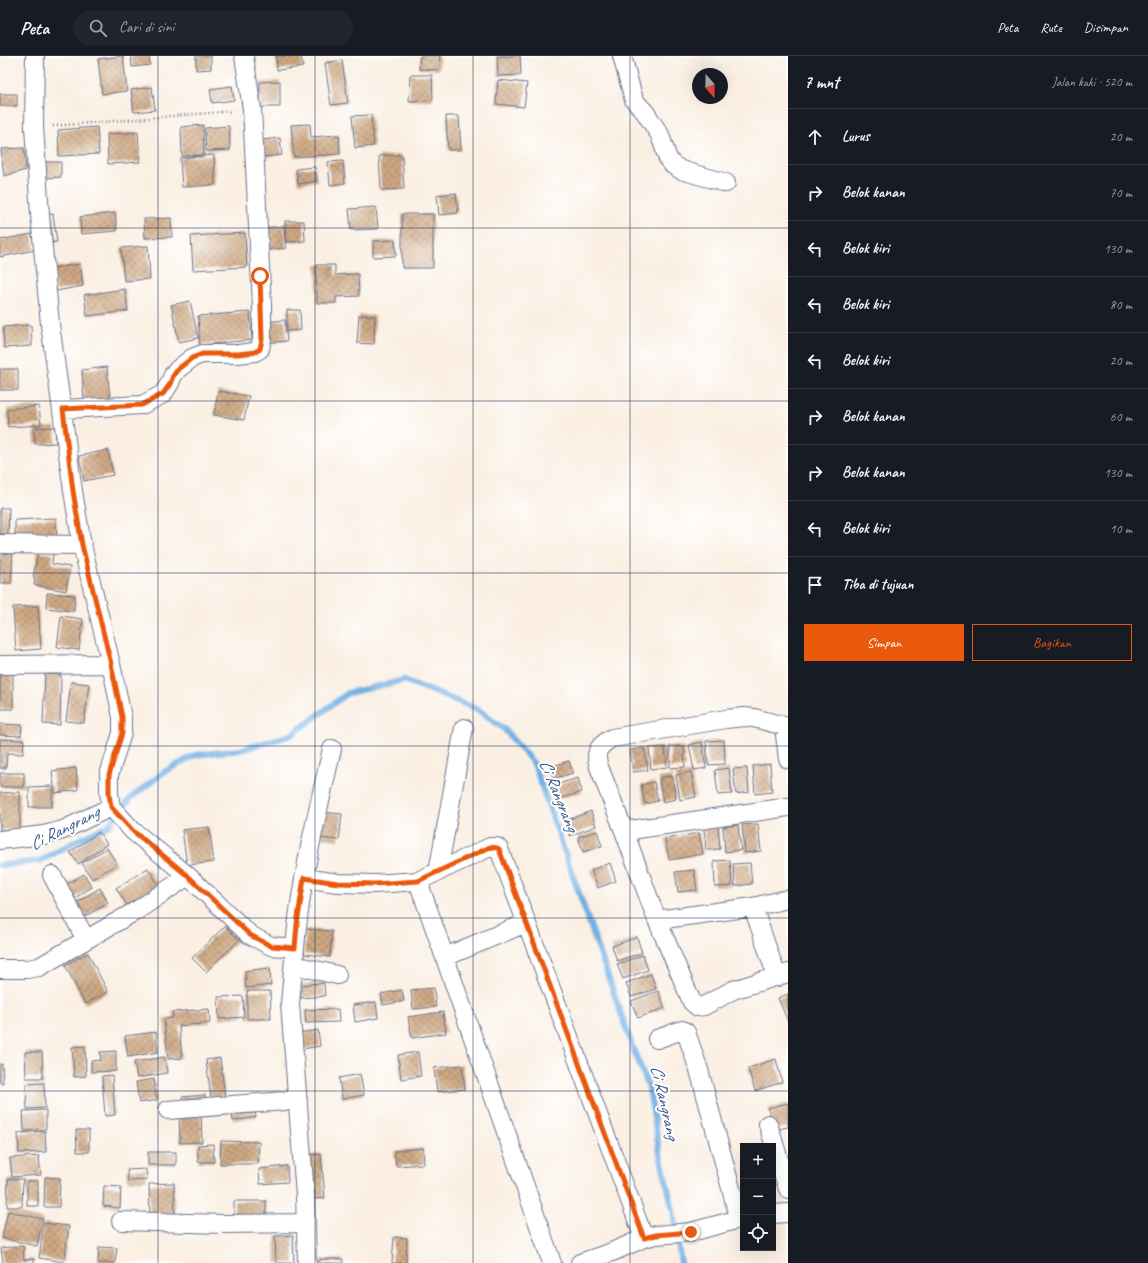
<!DOCTYPE html>
<html lang="id">
<meta charset="utf-8">
<style>
body{margin:0;font-family:Caveat,sans-serif;background:#20242c;color:#f1f3f6}
.controls{position:absolute;right:12px;bottom:12px;display:grid;overflow:hidden;border-radius:0px;box-shadow:0 4px 16px #0002}
.controls button{width:36px;height:36px;display:grid;place-items:center;padding:0;border:0;border-bottom:1px solid #363941;background:#171b24;color:#f1f3f6;font:20px sans-serif}
.compass{position:absolute;left:692px;top:12px;width:36px;height:36px;border-radius:50%;background:#171b24;box-shadow:0 4px 16px #0002;rotate:160deg}
.stop{position:absolute;width:12px;height:12px;margin:-9px;border:3px solid #ea580c;border-radius:50%;background:#fff}
.stop.end{background:#ea580c;border-color:#fff;box-shadow:0 1px 4px #0008}
.list{margin:0;padding:0;list-style:none}
h2{display:flex;justify-content:space-between;align-items:center;height:52px;margin:0;padding:0 16px;font-size:17px}
h2 small{font-size:13px;font-weight:400;color:#9ea1a6}
.list li{display:grid;grid-template-columns:26px 1fr auto;gap:12px;align-items:center;box-sizing:border-box;height:56px;padding:0 16px;border-top:1px solid #363941}
.list b{display:block;font-size:15px;white-space:nowrap}
.list em{font-size:13px;font-style:normal;color:#9ea1a6}
.actions{display:flex;gap:8px;padding:12px 16px}
.actions a{flex:1;padding:9px 0;border:1px solid #ea580c;border-radius:0px;text-align:center;font-size:14px;color:#ea580c}
.actions .main{background:#ea580c;color:#fff}
.icon{flex:none;width:22px;height:22px;fill:none;stroke:currentColor;stroke-width:2;stroke-linecap:round;stroke-linejoin:round}
.map{position:relative;flex:none;width:788px;height:1207px;overflow:hidden}
header{display:flex;align-items:center;gap:24px;box-sizing:border-box;height:56px;padding:0 20px;background:#171b24;border-bottom:1px solid #363941}
header strong{font-size:19px}
nav{display:flex;gap:22px;margin-inline-start:auto;font-size:14px}
.search{width:280px;height:36px;background:#20242c;display:flex;align-items:center;gap:10px;box-sizing:border-box;padding:0 14px;border-radius:22px;color:#9ea1a6;font-size:15px}
main{display:flex}
aside{flex:1;background:#171b24}
.map>svg:first-child{display:block}
.lines{fill:none;stroke-linecap:round;stroke-linejoin:round}
.stream{stroke:#72b0e4;stroke-width:6}
.building{fill:url(#building-cross-hatch)}
.street-casing{stroke:#69728c;stroke-width:20}
.path{stroke:#69728c;stroke-width:2.5;stroke-dasharray:1 3;stroke-linecap:butt}
.street{stroke:#fff;stroke-width:18}
.route{stroke:#ea580c;stroke-width:5}
.grid{fill:none;stroke:#1b2f5e;stroke-width:1;stroke-opacity:0.55}
.labels{text-anchor:middle;stroke-width:4;stroke-linejoin:round;paint-order:stroke}
.water-label{font-size:18px;font-style:italic;fill:#395c8d;stroke:#fff}
</style>
<header>
<strong>Peta</strong>
<div class="search"><svg class="icon" aria-label="search" viewBox="0 0 24 24"><circle cx="10" cy="10" r="6"/><path d="M15 15l6 6"/></svg>Cari di sini</div>
<nav><a>Peta</a><a>Rute</a><a>Disimpan</a></nav>
</header>
<main>
<div class="map">
<svg width="788" height="1207" viewBox="0 0 788 1207">
<defs>
<pattern id="building-cross-hatch" width="8" height="8" patternUnits="userSpaceOnUse"><rect width="8" height="8" fill="#cfa882"/><path d="M0 0l8 8M0 8l8-8" fill="none" stroke="#a7896e"/></pattern>
</defs>
<rect width="100%" height="100%" fill="#fff"/>
<filter id="ink" filterUnits="userSpaceOnUse"><feTurbulence type="fractalNoise" baseFrequency=".025" numOctaves="2"/><feDisplacementMap in="SourceGraphic" scale="8" xChannelSelector="R" yChannelSelector="G"/><feConvolveMatrix kernelMatrix="1 2 1 2 8 2 1 2 1" color-interpolation-filters="sRGB"/></filter>
<filter id="wash" filterUnits="userSpaceOnUse"><feTurbulence type="fractalNoise" baseFrequency=".012" numOctaves="4" result="noise"/><feDisplacementMap in="SourceGraphic" scale="16" xChannelSelector="R" yChannelSelector="G"/><feGaussianBlur stdDeviation="0.9" result="paint"/><feColorMatrix in="noise" values="0 0 0 0 0 0 0 0 0 0 0 0 0 0 0 0 0 1.4 0 .05"/><feComposite in="paint" operator="in"/></filter>
<g filter="url(#wash)">
<rect width="100%" height="100%" fill="#faefe2"/>
<g class="lines">
<path class="stream" d="M0 809 40 805 80 783 108 770 132 741 164 716 195 699 240 694 291 679 348 637 404 624 477 653 504 673 534 708 633 992 649 1032 660 1098 673 1154 681 1207"/>
</g>
<g id="blocks">
<path class="building" d="M123 0 127 35 102 38 98 3Z
M131 0H149L150 9 132 11Z
M196 0H211V13L196 14Z
M276 0H301L303 11 277 14Z
M420 0H440L439 14 419 13Z
M497 0H520L521 19 498 20Z
M342 4 348 47 331 49 325 7Z
M410 19H432L433 44 409 45Z
M498 24 527 27 524 51 496 48Z
M280 25V51H260V26Z
M232 30 234 44 212 47 210 33Z
M152 31 155 54 134 56 131 34Z
M0 38H17V50H0Z
M371 59 374 90 355 92 352 60Z
M446 60H459L461 94H448Z
M310 68 311 81 339 79 340 98 294 101 291 69Z
M203 69 204 99 182 100 181 71Z
M229 70 230 94 206 95 205 72Z
M97 71 99 98 59 100 58 74Z
M138 76 140 106 108 108 107 78Z
M280 82 282 99 263 101 262 84Z
M24 92 26 114 4 120 1 93Z
M214 99 215 129 182 131 180 102Z
M402 99 404 133 381 134 379 100Z
M343 105 345 127 330 129 328 106Z
M40 106H61V121L41 122Z
M315 111 317 125 298 128 296 113Z
M456 137 458 157 439 159 437 139Z
M376 151 378 173 351 174 349 153Z
M115 157 117 175 81 178 80 161Z
M53 158 57 186 49 187 45 159Z
M402 158H433V212H402Z
M171 162 172 181 145 182 144 163Z
M285 165H304L305 185 286 186Z
M284 170 286 192 262 194 261 172Z
M245 177 247 211 193 214 191 180Z
M32 178 35 194 0 201V184Z
M395 184 396 200 373 201V185Z
M148 190 150 223 124 225 121 192Z
M80 208 83 230 56 235 52 212Z
M316 209H335V219L358 218 359 240 336 241V247H317Z
M125 233 128 255 87 260 84 239Z
M190 245 198 282 179 286 171 249Z
M287 254H300L301 274 287 275Z
M250 256 252 284 200 289 198 260Z
M359 259 375 260 374 288 357 287Z
M285 264 287 285 266 287 264 266Z
M31 269 32 290 4 292 3 271Z
M107 311 110 342 84 344 82 314Z
M0 313H18V334H0Z
M218 335 249 340 244 364 214 359Z
M39 350 41 369 8 371 7 353Z
M55 371 56 387 35 388 34 372Z
M108 394 113 419 84 425 79 400Z
M0 452H9L8 478H0Z
M56 462 57 481 15 483V464Z
M0 496H13L11 527H0Z
M38 496 53 498 52 508 70 511 66 535 34 529 35 522 33 521Z
M47 537 75 539 74 555 46 552Z
M38 550 41 593 16 595 13 551Z
M61 560 83 563 79 594 57 591Z
M0 611H13V653H1Z
M45 618 61 619 60 669 43 668Z
M71 626 89 628 84 667 66 665Z
M0 668 22 669 21 680 0 679Z
M0 683 24 684 23 698 7 697 6 712H0Z
M724 684 725 708 708 709 706 685Z
M702 686 706 712 694 714 689 689Z
M670 690H684L685 711 670 712Z
M665 691 667 711 651 713 649 692Z
M644 692 648 714 633 716 630 694Z
M569 705 573 717 553 723 549 711Z
M770 708 772 736 755 738 753 710Z
M76 712 78 734 55 737 52 715Z
M729 712 732 738 718 739 715 714Z
M747 712 749 736 736 738 733 713Z
M691 716 696 741 680 744 676 719Z
M0 717H24V731H0Z
M672 720 676 743 663 746 659 722Z
M578 722 582 736 556 744 552 730Z
M654 726 658 745 645 748 641 729Z
M52 730V751H29V731Z
M20 736V773L0 774V737Z
M591 755 596 770 570 780 565 765Z
M321 756 342 758 339 784 317 782Z
M758 768 761 795 745 797 742 769Z
M738 769 741 794 725 796 723 771Z
M718 770 720 793 706 794 704 772Z
M209 771 214 806 187 809 182 774Z
M597 775 602 790 583 796 578 781Z
M99 776 107 788 78 808 70 796Z
M699 777 703 798 669 804 665 783Z
M107 792 117 808 92 823 82 807Z
M730 804 732 830 715 831 714 805Z
M610 807 616 825 598 832 591 814Z
M750 807 752 828 735 830 733 808Z
M148 812 159 830 127 849 116 832Z
M694 814 697 834 678 836 675 816Z
M84 818 92 831 70 845 62 831Z
M100 832 108 847 82 862 74 848Z
M225 870 239 884 206 916 192 902Z
M306 873 332 875 330 901 304 898Z
M637 881 642 897 617 905 612 890Z
M88 897 108 936 85 948 65 909Z
M643 899 648 914 623 923 617 908Z
M270 912 271 929 246 932 245 915Z
M651 918 656 933 631 941 626 927Z
M324 927 325 940 300 942 299 929Z
M434 932 436 951 413 953 411 934Z
M402 934 404 945 383 949 381 938Z
M247 935H270L271 963H247Z
M658 935 665 952 638 962 631 945Z
M788 938V966L778 942Z
M243 940 244 961 219 963 218 941Z
M376 946 378 962 355 966 353 949Z
M209 953 210 967 179 970 182 1002 168 1003 164 963 173 962 172 956Z
M338 953 339 966 306 967 305 954Z
M443 956 446 977 412 982 408 961Z
M318 974 320 990 297 994 294 978Z
M156 976 158 996 128 1001 125 980Z
M85 990 86 1020 74 1021 72 991Z
M116 995V1015L91 1016V1005L101 1004 100 996Z
M25 996H42L43 1022H26Z
M418 996 421 1020 401 1023 398 999Z
M165 1001 167 1017 137 1022 134 1006Z
M220 1002 225 1040 211 1042 206 1004Z
M776 1003 782 1026 755 1035 748 1012Z
M0 1008H2L3 1027H0Z
M462 1009 465 1033 437 1036 434 1012Z
M360 1018 364 1039 342 1043 339 1022Z
M112 1019 115 1059 105 1060 102 1020Z
M154 1023 157 1044 139 1047 136 1026Z
M44 1027 45 1052 27 1053 26 1028Z
M205 1039 206 1048 182 1050V1041Z
M788 1047V1071L774 1074 768 1052Z
M254 1050 256 1061 233 1065 231 1053Z
M46 1054V1073L24 1075 23 1055Z
M201 1055 202 1086 180 1087 179 1056Z
M76 1074H89V1096H77Z
M45 1075 46 1096 19 1097 18 1077Z
M221 1085 259 1086 258 1108H220Z
M213 1088 214 1106H198V1089Z
M423 1092 424 1108 396 1110 394 1095Z
M148 1096H176V1109H148Z
M321 1098 325 1142 309 1143 306 1099Z
M39 1100 41 1119 12 1121 10 1102Z
M287 1110 288 1126 260 1128 259 1113Z
M146 1113 147 1124 128 1125 127 1114Z
M45 1121 60 1122 59 1151H44Z
M8 1123H23L22 1151H7Z
M27 1125H38V1150H27Z
M174 1127 175 1159 150 1161 149 1128Z
M104 1130 121 1131 120 1152 103 1150Z
M234 1145H266V1160H234Z
M8 1155 43 1163 37 1190 2 1182Z
M44 1167 69 1170 64 1206 39 1202Z
M293 1179 294 1207H276L275 1180Z
M394 1181 407 1182 406 1207H392Z
M23 1190 24 1204 34 1203V1207H3L1 1192Z
M99 1191 117 1192 115 1207H98Z
M320 1203H343V1207H311V1205H320Z"/>
</g>
</g>
<g filter="url(#ink)">
<use href="#blocks" fill-opacity="0" stroke="#69728c" stroke-width="1"/>
<g class="lines">
<defs>
<path id="street" d="M35 0 34 71 40 159 50 268 73 435 82 489 111 608 122 661V677L109 719V737L111 751 133 775 188 820 250 879 271 890 295 892 290 948 305 1139 307 1207
M622 0 634 44 645 56 660 79 668 103 673 109 681 114 726 127
M63 353 142 349 163 338 170 327 173 319 178 313 192 302 202 298H238L255 296 260 293 262 283V251L255 110 252 53 244 0
M0 488 82 489
M0 609 111 608
M784 671 788 703
M788 671 754 662 744 661 726 663 612 682C598 690 594 696 599 711L624 775 657 864 692 946 698 951 704 950 733 934 788 917
M624 775 788 751
M0 784 44 779 63 774 111 751
M438 816 464 672
M52 819 86 884
M304 822 338 827 375 828 418 825 490 791H497L499 793 644 1182
M418 825 552 1207
M753 851 777 921
M657 864 753 851 788 843
M295 892C300 825 317 759 332 693
M445 901 526 867
M294 909 337 919
M0 913H27L39 911 139 853 188 820
M657 983 682 974 686 976 699 1014 739 1162
M168 1054 298 1044
M768 1068 788 1133
M773 1158 788 1157
M121 1165 223 1168 306 1167
M580 1207 612 1196 644 1182 656 1179 691 1176 743 1162"/>
</defs>
<use href="#street" class="street-casing"/>
<path class="path" d="M53 70 233 55"/>
<use href="#street" class="street"/>
</g>
</g>
<g class="lines" filter="url(#ink)">
<path class="route" d="M260 220 262 283 260 293 255 296 238 298H202L192 302 178 313 173 320 170 328 163 338 142 349 63 353 73 435 82 489 111 608 122 661V677L109 719V737L111 751 133 775 188 820 250 879 271 890 295 892 297 868 304 822 338 827 375 828 418 825 490 791 497 792 499 793 644 1182 656 1179 691 1176"/>
</g>
<path class="grid" d="M158 0V1207M315 0V1207M473 0V1207M630 0V1207M0 172H788M0 345H788M0 517H788M0 690H788M0 862H788M0 1035H788"/>
<g class="labels">
<g class="water-label">
<text transform="translate(559 739) rotate(68)" y="6">Ci Rangrang</text>
<text transform="translate(64 772) rotate(-27)" y="6">Ci Rangrang</text>
<text transform="translate(665 1046) rotate(77)" y="6">Ci Rangrang</text>
</g>
</g>
</svg>
<div class="controls">
<button>+</button>
<button>−</button>
<button><svg class="icon" aria-label="locate" viewBox="0 0 24 24"><circle cx="12" cy="12" r="6"/><path d="M12 2v4M12 18v4M2 12h4M18 12h4"/></svg></button>
</div>
<svg class="compass" viewBox="-18 -18 36 36"><path d="M0-13l5 13h-10z" fill="#e53935"/><path d="M0 13l5-13h-10z" fill="#9ea1a6"/></svg>
<div class="stop" style="left:260px;top:220px"></div>
<div class="stop end" style="left:691px;top:1176px"></div>
</div>
<aside>
<h2>7 mnt<small>Jalan kaki · 520 m</small></h2>
<ul class="list">
<li><svg class="icon" aria-label="ahead" viewBox="0 0 24 24"><path d="M12 20V5M6 11l6-6 6 6"/></svg><div><b>Lurus</b></div><em>20 m</em></li>
<li><svg class="icon" aria-label="right" viewBox="0 0 24 24"><path d="M7 20v-9h11M14 6l5 5-5 5"/></svg><div><b>Belok kanan</b></div><em>70 m</em></li>
<li><svg class="icon" aria-label="left" viewBox="0 0 24 24"><path d="M17 20v-9H6M10 6l-5 5 5 5"/></svg><div><b>Belok kiri</b></div><em>130 m</em></li>
<li><svg class="icon" aria-label="left" viewBox="0 0 24 24"><path d="M17 20v-9H6M10 6l-5 5 5 5"/></svg><div><b>Belok kiri</b></div><em>80 m</em></li>
<li><svg class="icon" aria-label="left" viewBox="0 0 24 24"><path d="M17 20v-9H6M10 6l-5 5 5 5"/></svg><div><b>Belok kiri</b></div><em>20 m</em></li>
<li><svg class="icon" aria-label="right" viewBox="0 0 24 24"><path d="M7 20v-9h11M14 6l5 5-5 5"/></svg><div><b>Belok kanan</b></div><em>60 m</em></li>
<li><svg class="icon" aria-label="right" viewBox="0 0 24 24"><path d="M7 20v-9h11M14 6l5 5-5 5"/></svg><div><b>Belok kanan</b></div><em>130 m</em></li>
<li><svg class="icon" aria-label="left" viewBox="0 0 24 24"><path d="M17 20v-9H6M10 6l-5 5 5 5"/></svg><div><b>Belok kiri</b></div><em>10 m</em></li>
<li><svg class="icon" aria-label="arrive" viewBox="0 0 24 24"><path d="M6 21V4h12l-3 4 3 4H6"/></svg><div><b>Tiba di tujuan</b></div></li>
</ul>
<div class="actions"><a class="main">Simpan</a><a>Bagikan</a></div>
</aside>
</main>
